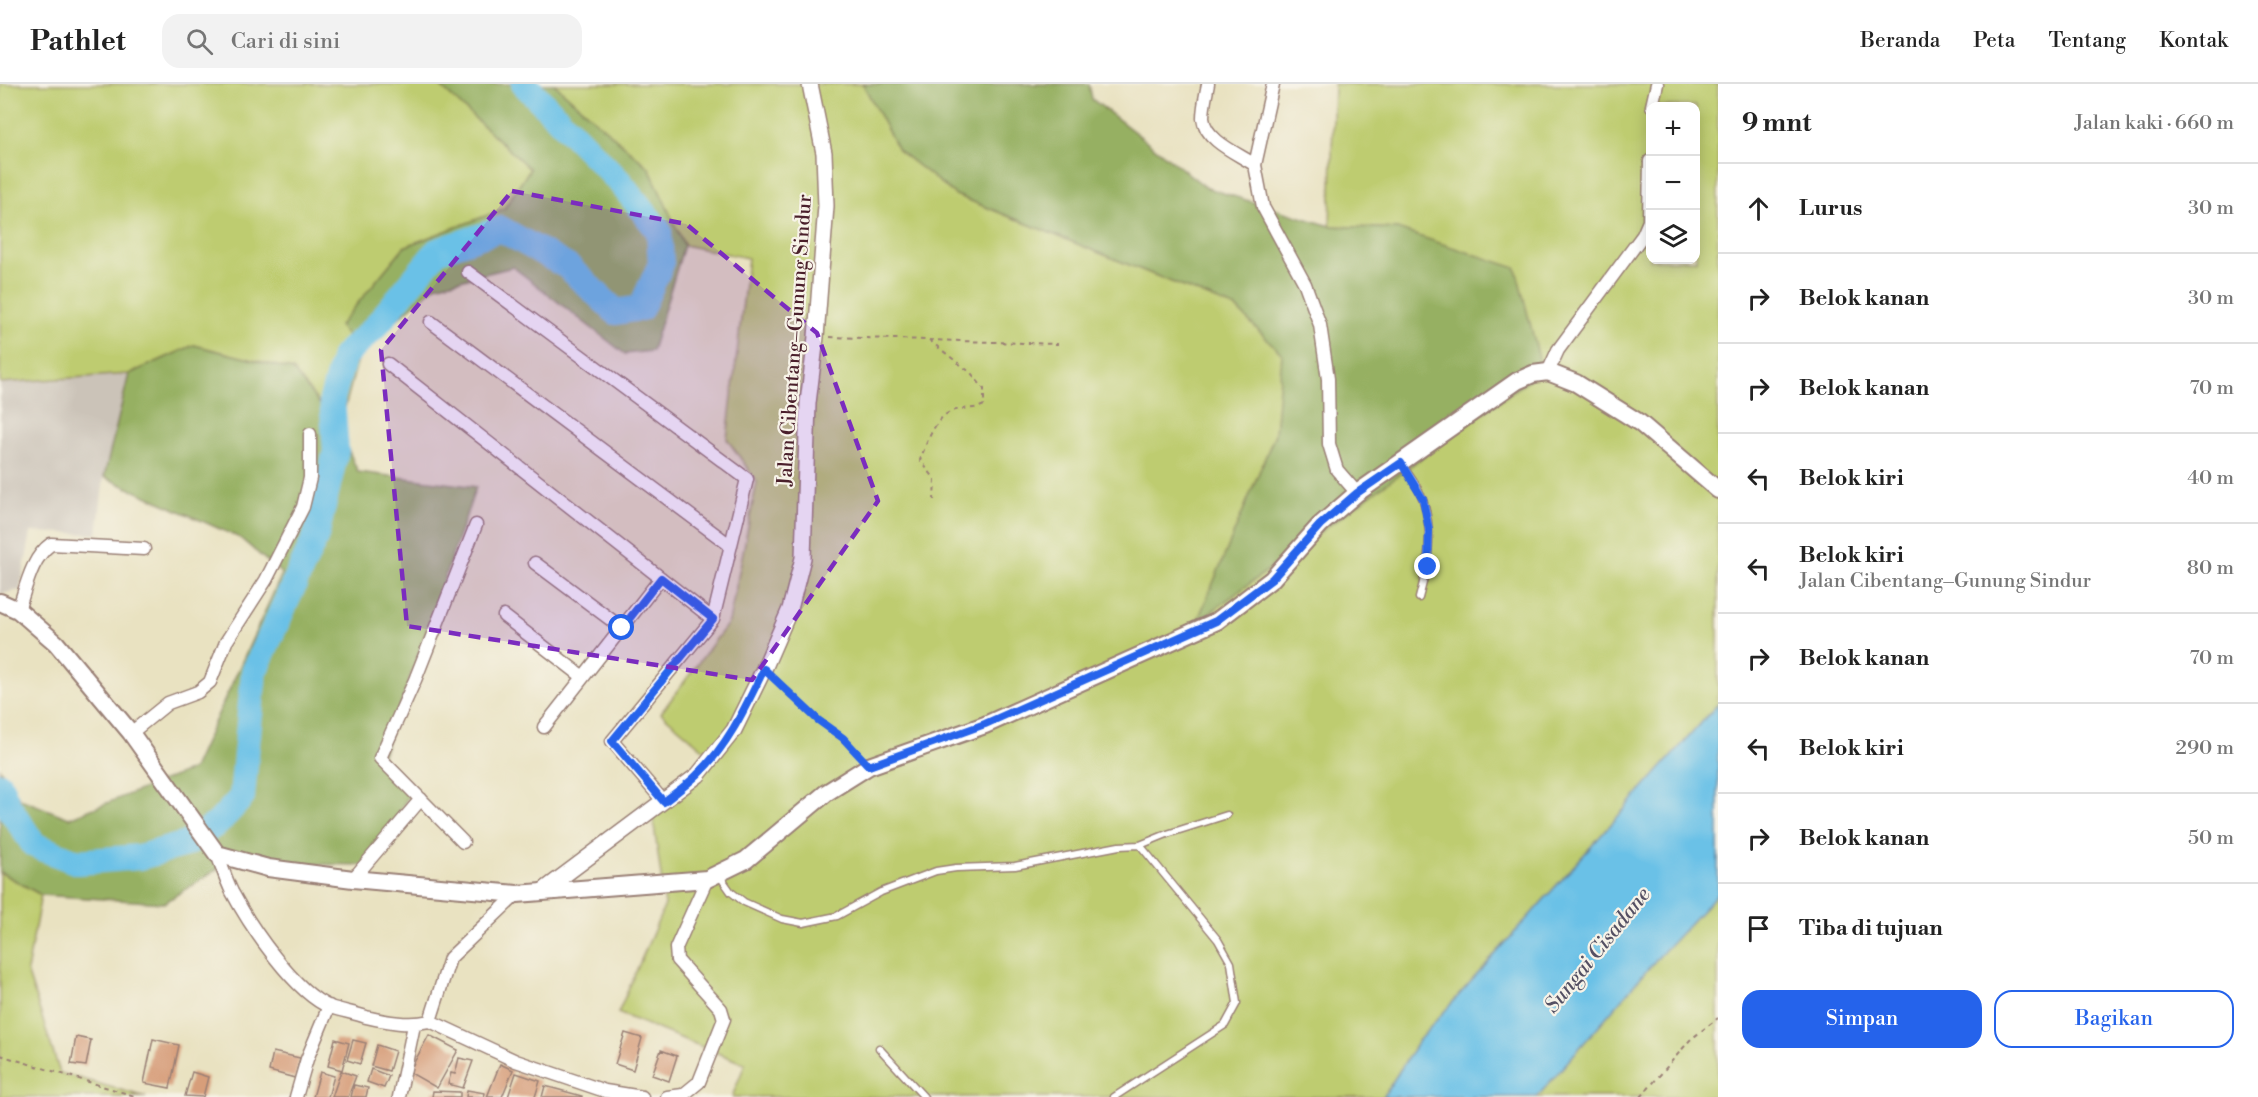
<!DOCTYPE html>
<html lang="id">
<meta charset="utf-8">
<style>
body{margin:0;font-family:"Libre Bodoni",serif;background:#f2f2f2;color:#222}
.controls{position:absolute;right:18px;top:18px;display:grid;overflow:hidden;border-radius:12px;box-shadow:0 3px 15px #0003}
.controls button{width:54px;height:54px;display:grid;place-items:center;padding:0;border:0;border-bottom:2px solid #e0e0e0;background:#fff;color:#222;font:30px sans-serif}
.stop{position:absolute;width:18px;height:18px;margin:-14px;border:4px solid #2563eb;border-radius:50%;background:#fff}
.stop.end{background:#2563eb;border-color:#fff;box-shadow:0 2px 6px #0008}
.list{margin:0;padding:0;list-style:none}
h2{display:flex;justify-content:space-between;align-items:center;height:78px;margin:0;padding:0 24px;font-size:26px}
h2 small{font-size:20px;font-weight:400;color:#767676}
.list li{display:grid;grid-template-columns:39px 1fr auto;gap:18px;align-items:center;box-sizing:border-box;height:90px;padding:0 24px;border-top:2px solid #e0e0e0}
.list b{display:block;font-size:22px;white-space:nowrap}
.list p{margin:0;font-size:20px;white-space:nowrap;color:#767676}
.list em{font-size:20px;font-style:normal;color:#767676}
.actions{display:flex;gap:12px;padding:18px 24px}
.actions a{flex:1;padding:14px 0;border:2px solid #2563eb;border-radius:18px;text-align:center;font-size:21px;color:#2563eb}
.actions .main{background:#2563eb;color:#fff}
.icon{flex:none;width:33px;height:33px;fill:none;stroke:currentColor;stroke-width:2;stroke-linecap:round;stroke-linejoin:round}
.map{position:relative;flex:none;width:1718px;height:1013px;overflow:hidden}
header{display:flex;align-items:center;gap:36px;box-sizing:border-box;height:84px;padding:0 30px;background:#fff;border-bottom:2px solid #e0e0e0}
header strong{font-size:28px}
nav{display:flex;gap:33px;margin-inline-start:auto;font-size:21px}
.search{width:420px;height:54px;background:#f2f2f2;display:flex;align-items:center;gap:15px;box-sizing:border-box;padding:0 21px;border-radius:18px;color:#767676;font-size:22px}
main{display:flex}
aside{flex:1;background:#fff}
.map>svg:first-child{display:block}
.industrial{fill:#cbc3b8}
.green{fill:#becc6f;stroke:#84764d;stroke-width:1.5;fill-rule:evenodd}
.forest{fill:#96b062;stroke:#706846;stroke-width:1.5}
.water{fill:#6ac1e7;stroke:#5a7089;stroke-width:1.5}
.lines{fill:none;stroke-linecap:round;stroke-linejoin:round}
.river{stroke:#6ac1e7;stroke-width:26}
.building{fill:#d79e7a}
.service-casing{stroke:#9a8076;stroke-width:9}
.minor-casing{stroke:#9a8076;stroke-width:15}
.tertiary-casing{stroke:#9a8076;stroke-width:18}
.secondary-casing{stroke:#9a8076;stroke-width:20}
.path{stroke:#9a8076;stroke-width:2;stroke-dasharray:4.5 4.5;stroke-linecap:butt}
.service{stroke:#fff;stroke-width:6}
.minor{stroke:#fff;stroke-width:12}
.tertiary{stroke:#fff;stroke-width:15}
.secondary{stroke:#fff;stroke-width:16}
.route{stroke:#2563eb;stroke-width:8}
.marked{fill:#7b2cbf;fill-opacity:0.2;stroke:#7b2cbf;stroke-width:4.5;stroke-dasharray:12 8;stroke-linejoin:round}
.labels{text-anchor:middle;stroke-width:4.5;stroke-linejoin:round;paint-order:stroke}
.street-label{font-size:20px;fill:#4a1f2b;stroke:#f7f3e8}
.water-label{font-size:21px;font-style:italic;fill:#545063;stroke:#f7f3e8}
</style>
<header>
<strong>Pathlet</strong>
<div class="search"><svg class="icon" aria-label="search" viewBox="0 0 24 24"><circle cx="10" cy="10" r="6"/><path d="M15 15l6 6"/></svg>Cari di sini</div>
<nav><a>Beranda</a><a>Peta</a><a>Tentang</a><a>Kontak</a></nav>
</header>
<main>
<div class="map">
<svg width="1718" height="1013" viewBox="0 0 1718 1013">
<rect width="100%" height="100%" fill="#f7f3e8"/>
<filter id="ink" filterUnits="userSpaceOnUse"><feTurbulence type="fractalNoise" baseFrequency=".0167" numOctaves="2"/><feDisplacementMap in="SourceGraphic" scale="12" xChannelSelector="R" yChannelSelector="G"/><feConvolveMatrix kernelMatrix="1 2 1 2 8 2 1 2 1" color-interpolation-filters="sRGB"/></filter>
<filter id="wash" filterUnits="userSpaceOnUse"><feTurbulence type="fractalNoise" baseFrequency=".008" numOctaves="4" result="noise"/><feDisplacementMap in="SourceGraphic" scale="24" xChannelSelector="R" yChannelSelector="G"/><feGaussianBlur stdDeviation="1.35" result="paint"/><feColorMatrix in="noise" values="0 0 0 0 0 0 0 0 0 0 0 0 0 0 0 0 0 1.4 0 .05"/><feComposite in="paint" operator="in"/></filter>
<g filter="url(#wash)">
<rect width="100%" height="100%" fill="#e9e2c1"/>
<path class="industrial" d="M129 290 104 393 97 450 31 448 20 506 0 510V299Z"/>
<path class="green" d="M0 0H438L530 85 504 125 404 163 340 242 360 268 339 345 293 286 194 261 129 290 0 299Z
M554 0H863L898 66 956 111 1236 224 1283 270 1275 350 1198 536 1397 145 1330 142 1334 0H1718V620L1419 956 1383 1013H732L745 980 618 929 665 821 652 727 709 670 661 629 729 538 757 398 727 355 748 174 684 161 649 84ZM1650 22H1696V176H1650Z
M0 788 41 811 27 887 60 989 146 1013H0Z
M1718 809V1013H1537L1653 879Z"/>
<path class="forest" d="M438 0H554L649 84 684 161 652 267 625 270 513 183 435 202 360 268 339 242 404 163 504 125 530 85Z
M863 0H1089L1092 15 1207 104 1330 142 1397 145 1516 184 1542 286 1197 538 1275 350 1282 270 1236 224 956 111 898 66Z
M194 261 293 286 339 345 358 388 476 403 382 674 410 709 370 781 227 779 164 819 41 811 0 788V685L20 715 69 734 193 685 282 490 240 454 104 393 129 290Z"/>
<path class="water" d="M1718 620V809L1653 879 1537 1013H1383L1419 956Z"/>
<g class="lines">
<path class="river" d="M0 701 9 723 34 761 77 778 140 773 186 760 218 739 242 713 254 588 316 452 336 367 332 315 344 272 375 243 437 167 501 145 568 183 616 228 641 224 661 180 659 147 619 97 524 0"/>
</g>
<g id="blocks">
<path class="building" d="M625 949 642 954 633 986 615 980Z
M429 951 458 966 437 1004 409 988Z
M76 953 91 956 86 982 71 980Z
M153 955 179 961 170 1004 144 999Z
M335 955 349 959 342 986 328 982Z
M353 956 366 959 360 980 347 976Z
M377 961 395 967 389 987 371 982Z
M661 966 677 972 669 997 652 991Z
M273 968 300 974 295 994 269 987Z
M459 974 473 977 463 1004 448 1000 451 989 455 990Z
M500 980 513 986 502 1013H487Z
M371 985 389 992 384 1004 367 998Z
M341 987 356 992 348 1013H332Z
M192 988 208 993 203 1013 185 1012Z
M320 988 334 992 328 1013H313Z
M516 989 540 997 535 1013H508Z
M354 1001 368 1004 366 1013H351Z
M545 1002 582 1012V1013H542Z
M467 1006 485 1009 484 1013H466Z
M433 1007 460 1008V1013H432Z"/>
</g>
</g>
<g filter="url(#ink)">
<use href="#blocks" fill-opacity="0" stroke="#9a8076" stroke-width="1.5"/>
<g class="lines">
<defs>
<path id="service" d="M1401 379C1408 390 1419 403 1423 416 1434 448 1428 482 1419 514
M719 791 731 808 744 818 782 835 803 839 837 832 881 808 936 787 956 784 1015 782 1119 762 1140 761 1167 750 1227 731
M879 964 924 1013
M1114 1013 1225 941 1237 919 1231 879 1218 856 1140 761"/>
<path id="minor" d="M1208 0C1206 11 1203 23 1203 34 1205 57 1239 70 1255 81
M1273 0 1255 81 1263 123 1305 200 1320 241 1328 295 1329 360 1337 386 1357 409
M1652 22 1657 0
M468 188 747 395 713 535
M431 238 731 462
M388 280 713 535 612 657 664 718
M1548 288 1558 266 1643 151 1649 137 1650 77
M535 479 622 544
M18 526C26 504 31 474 51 460L144 465
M504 532 583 593
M544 643 661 494
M131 649 168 619 198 608 210 598 226 558 266 496 303 423 310 394V350
M463 758 380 674 415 596 476 441
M217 770C222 783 226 796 232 808 250 842 295 909 330 923 342 927 355 929 366 933 387 938 409 942 430 937L450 874 517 810
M353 795 421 715
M430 937 516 977 605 1007 642 1013
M296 1013 307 975 329 922
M399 1013 414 941
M667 1013 683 1011 699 998 724 935 721 925 677 876 676 864 707 795"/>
<path id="tertiary" d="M543 807 698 691 734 646 764 585 790 525 803 474 808 319 816 253 826 122 824 69 810 0"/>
<path id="secondary" d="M0 518 18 526 56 559 131 649 217 770 268 784 353 795 517 810 707 795 746 776 826 709 869 682 985 641 1217 537 1272 495 1320 441 1357 409 1517 297 1533 290 1548 288 1576 299 1640 339 1718 406"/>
</defs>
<use href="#service" class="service-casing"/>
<use href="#minor" class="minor-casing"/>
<use href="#tertiary" class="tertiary-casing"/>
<use href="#secondary" class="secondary-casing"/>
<path class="path" d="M830 253 1058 260
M929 256 971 289 984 305V321C974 326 966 323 956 326 935 330 927 359 920 376L935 395 934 416
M776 594 857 670
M0 971 138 1013
M1641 1013 1690 956 1718 934"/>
<use href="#service" class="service"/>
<use href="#minor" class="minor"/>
<use href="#tertiary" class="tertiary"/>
<use href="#secondary" class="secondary"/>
</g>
</g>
<g class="lines" filter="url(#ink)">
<path class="route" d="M622 544 661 494 713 535 612 657 664 718C675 709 687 701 697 691 728 662 746 622 764 585L818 636 843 654 869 682 985 640 1216 537 1272 495 1320 441 1357 409 1401 379 1423 415 1429 446 1428 483"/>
</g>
<path class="marked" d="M512 107 686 140 817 249 878 417 752 596 407 542 381 266Z"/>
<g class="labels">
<g class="street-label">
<text transform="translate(794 256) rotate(-86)" y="7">Jalan Cibentang–Gunung Sindur</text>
</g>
<g class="water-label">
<text transform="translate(1597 866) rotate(-51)" y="7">Sungai Cisadane</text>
</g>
</g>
</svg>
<div class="controls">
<button>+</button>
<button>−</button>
<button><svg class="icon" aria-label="layers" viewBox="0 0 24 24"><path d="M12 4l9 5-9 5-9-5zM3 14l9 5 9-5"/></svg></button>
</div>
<div class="stop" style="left:622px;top:544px"></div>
<div class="stop end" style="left:1428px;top:483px"></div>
</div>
<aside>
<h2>9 mnt<small>Jalan kaki · 660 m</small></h2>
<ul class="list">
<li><svg class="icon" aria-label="ahead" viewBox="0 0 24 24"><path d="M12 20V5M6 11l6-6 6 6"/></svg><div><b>Lurus</b></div><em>30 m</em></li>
<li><svg class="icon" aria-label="right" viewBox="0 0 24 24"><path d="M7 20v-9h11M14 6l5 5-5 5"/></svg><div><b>Belok kanan</b></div><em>30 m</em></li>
<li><svg class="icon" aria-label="right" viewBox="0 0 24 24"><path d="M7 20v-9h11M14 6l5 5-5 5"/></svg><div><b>Belok kanan</b></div><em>70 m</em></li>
<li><svg class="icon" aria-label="left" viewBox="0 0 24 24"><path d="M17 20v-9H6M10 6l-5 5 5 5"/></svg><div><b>Belok kiri</b></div><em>40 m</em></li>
<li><svg class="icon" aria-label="left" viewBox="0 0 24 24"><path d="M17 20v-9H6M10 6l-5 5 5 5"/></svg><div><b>Belok kiri</b><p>Jalan Cibentang–Gunung Sindur</p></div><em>80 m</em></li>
<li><svg class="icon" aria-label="right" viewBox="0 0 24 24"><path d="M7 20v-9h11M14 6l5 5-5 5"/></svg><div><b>Belok kanan</b></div><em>70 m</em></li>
<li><svg class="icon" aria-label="left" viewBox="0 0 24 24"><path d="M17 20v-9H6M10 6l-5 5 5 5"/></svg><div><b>Belok kiri</b></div><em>290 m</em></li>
<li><svg class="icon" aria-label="right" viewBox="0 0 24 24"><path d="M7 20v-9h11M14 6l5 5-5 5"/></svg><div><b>Belok kanan</b></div><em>50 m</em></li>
<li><svg class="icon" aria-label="arrive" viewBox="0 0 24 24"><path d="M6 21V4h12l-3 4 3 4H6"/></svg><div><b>Tiba di tujuan</b></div></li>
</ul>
<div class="actions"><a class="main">Simpan</a><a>Bagikan</a></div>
</aside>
</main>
